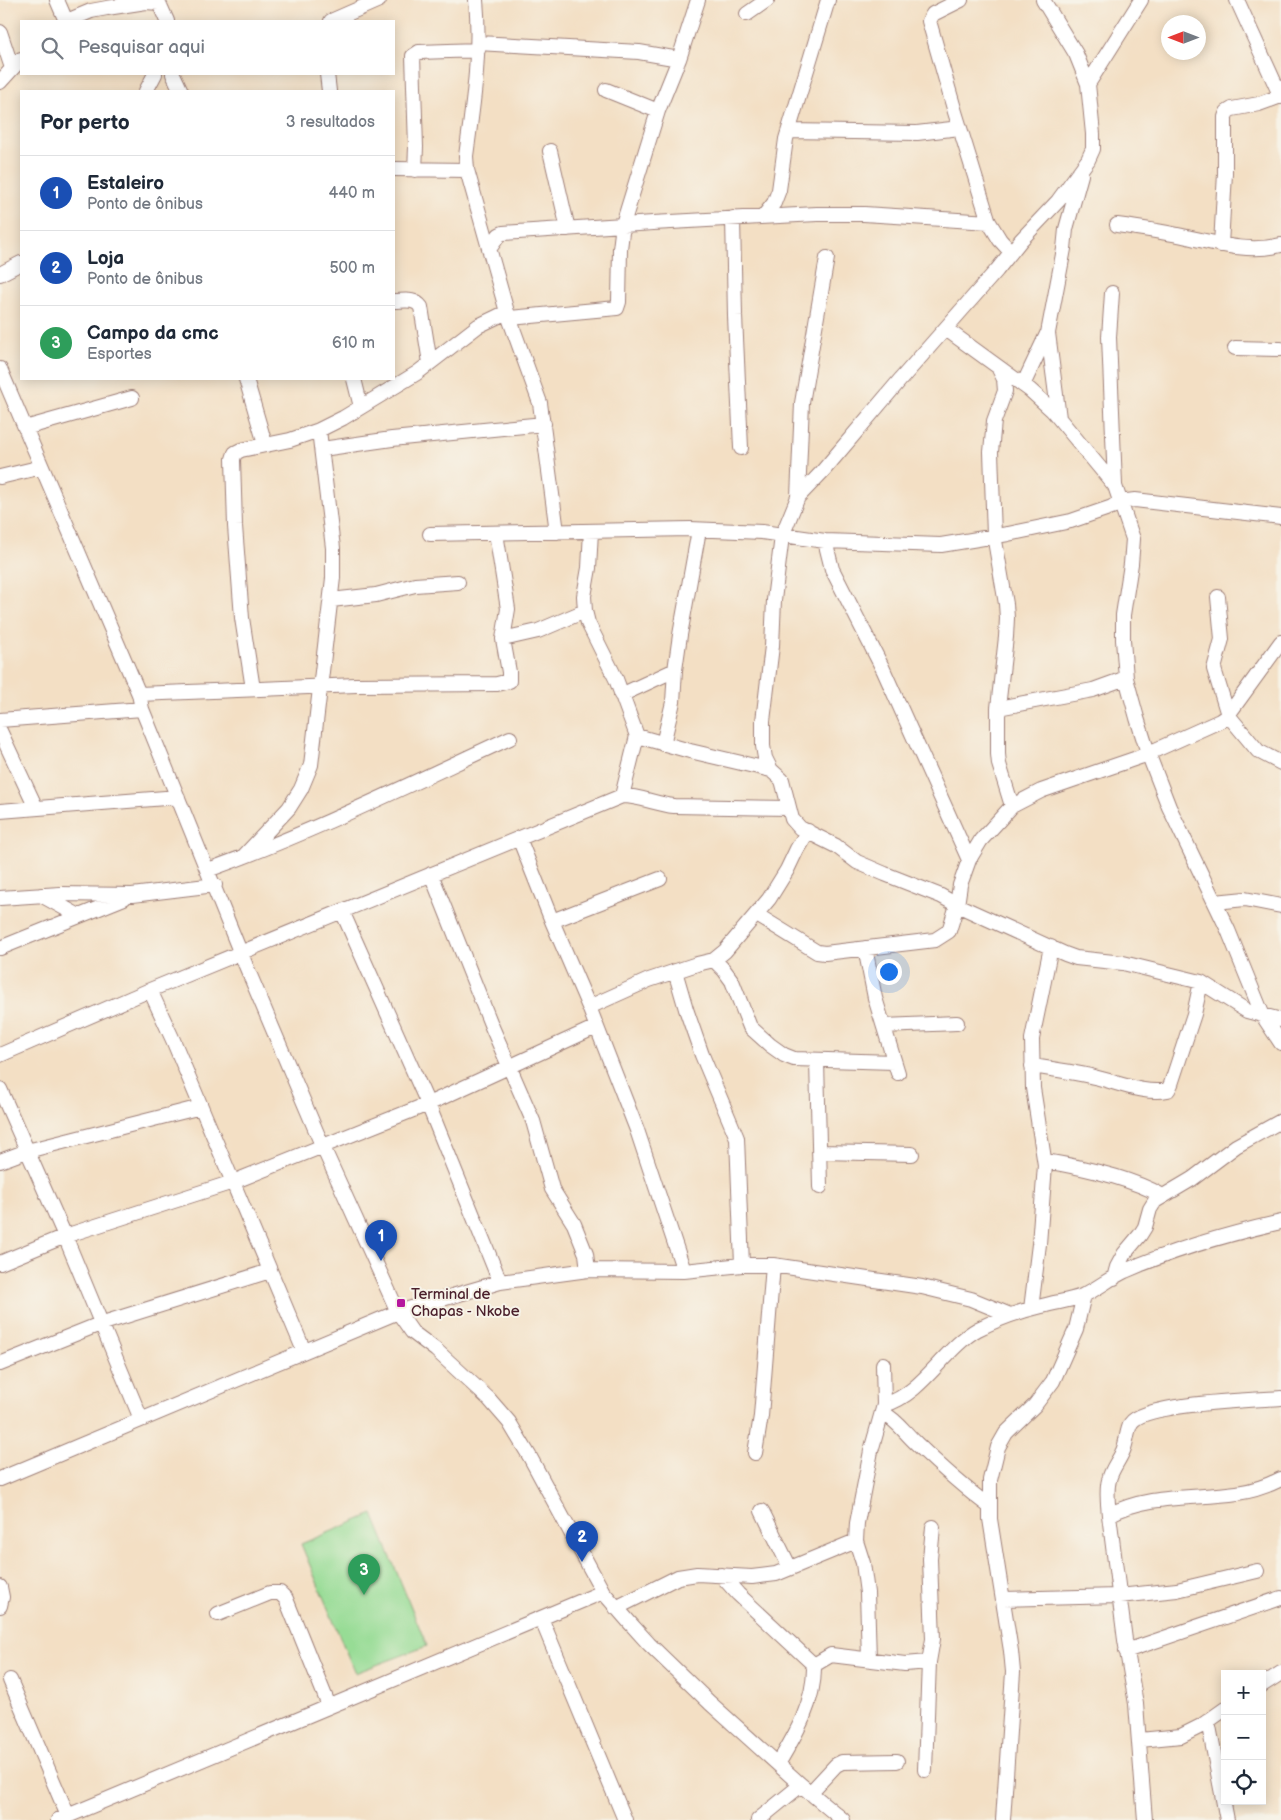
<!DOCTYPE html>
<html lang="pt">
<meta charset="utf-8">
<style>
body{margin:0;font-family:"Balsamiq Sans",sans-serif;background:#f6f6f7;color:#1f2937}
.controls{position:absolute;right:15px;bottom:15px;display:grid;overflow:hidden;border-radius:0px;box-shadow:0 2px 12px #0003}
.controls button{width:45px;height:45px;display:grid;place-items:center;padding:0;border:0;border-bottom:1px solid #e0e1e3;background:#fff;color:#1f2937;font:25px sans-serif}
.compass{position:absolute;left:1161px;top:15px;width:45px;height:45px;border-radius:50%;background:#fff;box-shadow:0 2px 12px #0003;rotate:270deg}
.you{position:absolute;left:888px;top:971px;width:18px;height:18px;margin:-12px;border:4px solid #fff;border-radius:50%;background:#1a73e8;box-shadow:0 0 0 8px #1a73e833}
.badge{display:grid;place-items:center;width:32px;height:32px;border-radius:50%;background:#1a73e8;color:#fff;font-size:16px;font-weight:700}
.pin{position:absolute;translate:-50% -41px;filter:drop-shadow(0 1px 2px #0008)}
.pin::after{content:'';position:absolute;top:26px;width:18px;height:15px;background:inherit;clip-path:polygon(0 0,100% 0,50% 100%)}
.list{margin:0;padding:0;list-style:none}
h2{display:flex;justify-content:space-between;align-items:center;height:65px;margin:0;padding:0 20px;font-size:21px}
h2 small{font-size:16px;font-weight:400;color:#747a83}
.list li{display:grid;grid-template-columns:32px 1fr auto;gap:15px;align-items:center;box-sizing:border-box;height:75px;padding:0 20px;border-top:1px solid #e0e1e3}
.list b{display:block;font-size:19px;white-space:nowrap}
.list p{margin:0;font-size:16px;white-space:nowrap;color:#747a83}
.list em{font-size:16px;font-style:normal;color:#747a83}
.icon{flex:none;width:28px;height:28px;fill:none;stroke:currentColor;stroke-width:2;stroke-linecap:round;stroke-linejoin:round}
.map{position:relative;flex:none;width:1281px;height:1820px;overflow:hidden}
.search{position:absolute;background:#fff;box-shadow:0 2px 12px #0003;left:20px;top:20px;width:375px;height:55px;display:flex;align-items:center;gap:12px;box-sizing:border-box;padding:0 18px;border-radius:0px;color:#747a83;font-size:19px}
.panel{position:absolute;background:#fff;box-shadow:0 2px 12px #0003;left:20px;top:90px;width:375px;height:290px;border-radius:0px}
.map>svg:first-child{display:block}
.green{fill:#97dc95;stroke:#707e60}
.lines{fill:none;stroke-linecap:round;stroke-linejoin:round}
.minor-casing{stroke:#9e7f78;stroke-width:16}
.minor{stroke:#fff;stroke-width:14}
.poi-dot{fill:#b5179e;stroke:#f7f3e8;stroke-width:2}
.labels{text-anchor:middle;stroke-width:4;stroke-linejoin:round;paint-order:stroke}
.poi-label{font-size:15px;fill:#4a1f2b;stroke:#f7f3e8;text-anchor:start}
</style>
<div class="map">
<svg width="1281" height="1820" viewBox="0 0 1281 1820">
<rect width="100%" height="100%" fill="#f7f3e8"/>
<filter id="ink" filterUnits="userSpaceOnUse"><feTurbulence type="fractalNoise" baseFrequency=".02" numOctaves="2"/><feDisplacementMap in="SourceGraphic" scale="10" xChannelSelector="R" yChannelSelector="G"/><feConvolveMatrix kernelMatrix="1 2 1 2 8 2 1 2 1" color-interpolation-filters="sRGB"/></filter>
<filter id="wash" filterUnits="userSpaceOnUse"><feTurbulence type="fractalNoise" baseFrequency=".0096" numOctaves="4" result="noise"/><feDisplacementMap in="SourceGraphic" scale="20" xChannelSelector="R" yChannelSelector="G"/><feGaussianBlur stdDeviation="1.12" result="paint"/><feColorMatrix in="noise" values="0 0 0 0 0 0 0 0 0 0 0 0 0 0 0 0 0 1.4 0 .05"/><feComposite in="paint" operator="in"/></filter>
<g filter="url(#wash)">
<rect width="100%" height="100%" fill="#f3dfc4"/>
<path class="green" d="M373 1514 427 1646 355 1673 301 1544Z"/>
</g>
<g filter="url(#ink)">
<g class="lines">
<defs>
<path id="minor" d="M57 0 66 21
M476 0C481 53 473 104 466 156L467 170 507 312 540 403 557 532
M961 0 933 14 929 21 955 112 989 222 1000 240 1011 252
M1043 0 1076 54 1088 84 1093 134V149L1088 160 1058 201 1021 240 997 270 900 380 822 472 798 497 782 536 774 600 772 646 763 721V746L765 758 771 770 782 780 792 819 800 828 836 846 857 862 885 874 941 896 957 905 1065 954 1076 958 1123 963 1201 982 1247 1011 1281 1020
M1237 0 1281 97
M747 14 767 0
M67 21 91 11 107 8 146 2 159 3 167 21
M331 21 379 0
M0 32 12 68
M478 43 639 52 679 59
M173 74 181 91
M327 74 329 91
M0 82 21 59
M1088 84 1141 0
M606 90 658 111
M146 91 155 74
M789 131 917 133 960 128
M550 151 568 229
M394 169 467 170
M415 170 416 147 413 56 419 52 478 50
M763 217 774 203 779 190 786 139 828 0
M733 218 735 316 741 448
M1117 225C1138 228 1158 231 1178 235 1212 242 1246 254 1281 245
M1221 245 1225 173V117L1227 112 1232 109 1259 104 1281 96
M490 248 499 235 503 233 653 223 817 214H864L989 222
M0 274 21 263
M1112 293 1109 337 1115 485
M394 301C404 301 415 298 421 307L430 363
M510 318 617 308 619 302 620 249 623 224 658 111 679 59 698 0
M946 329 1030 390 1052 410 1115 486 1133 539 1131 564 1123 615V640L1126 678 1137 718 1148 753 1169 807 1228 930 1263 1016 1281 1043
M1235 348 1281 349
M0 369 139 694 142 709 241 954 322 1145 398 1312 412 1332 436 1350 489 1399 509 1422 530 1457 603 1592 630 1623 649 1644 710 1703 801 1785 843 1820
M999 369 1004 379 1005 391 994 421 991 452 994 535 1006 604 1007 618 1006 637 998 708V754L999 764 1012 806
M246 379 265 444
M354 379 361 407
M1023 385 1047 334
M1059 418 1048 333 1064 249 1066 229 1081 175
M25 428 132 398
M322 449 392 439 544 424
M0 477 42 467
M798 497 802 403 827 258
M591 531 589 568 584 596 585 611 588 623 616 679 637 736 622 796
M430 534 690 529 762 532 825 541 941 545 1008 534 1071 521 1112 507 1119 502 1135 500 1281 517
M825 541 832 569 883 669 969 860
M1218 597 1222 639 1214 669 1228 715 1258 751 1281 763
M331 600 376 595 415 585 458 582
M503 639 538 631 585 611
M253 689 242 618 235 526 233 459 235 453 241 450 290 440 319 430 343 418 417 373 478 326 507 312
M139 694 356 685 497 684 509 681V672L503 639 508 609 496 533
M621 695 675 670
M998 708 1093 690 1126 678
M0 720 142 709
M0 731 36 808
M637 736 690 751 771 770
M663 744 673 702 675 670 680 635 699 530
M0 811 178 797
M519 838 552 921 589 1007 637 1130 684 1271
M243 857 289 808 301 789 311 765 333 578V548L319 430
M208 870C311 833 410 784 510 738
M431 874 492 1027 533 1121 552 1189 574 1224 586 1254 588 1270
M41 895 79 916
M0 898 60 894 132 895 215 885
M1215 902 1245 899 1281 906
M342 911 428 1104 500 1282
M757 915 817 952 825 953 935 940 949 931 957 905 960 885 969 860 981 840 1012 806 1041 791 1140 757 1220 721 1228 715 1281 642
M552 921 660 879
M0 948 124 898
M865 948 875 998 898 1073
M714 960 724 970 732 981 750 1027 770 1045 784 1055 794 1059 894 1062
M675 971 686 1009 702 1055 737 1138 742 1265
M150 990 173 1040 304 1351
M589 1007 649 980 697 964 714 960 725 951 769 899 787 870 797 849 808 831
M884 1026 957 1023
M0 1055 150 990 622 796C640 796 656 804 674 806L789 808
M817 1060 820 1187
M1032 1066C1053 1069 1074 1072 1094 1077 1117 1082 1144 1095 1168 1090L1171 1084 1194 1014 1201 982
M0 1089 65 1236 141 1419
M820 1152 912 1154
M0 1161 27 1151 201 1107
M1045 1161C1081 1167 1131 1178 1163 1196
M0 1263 65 1236 233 1182 428 1104 596 1027
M1114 1278 1117 1267 1124 1254 1140 1235 1145 1227 1150 1209 1155 1201 1192 1179 1236 1146 1281 1121
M1031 1309 1039 1244 1045 1165 1033 1088 1032 1039 1051 947
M0 1364 100 1324 270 1271
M884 1405C923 1394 944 1348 978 1329 998 1319 1020 1311 1042 1306 1056 1302 1069 1301 1082 1296 1097 1289 1110 1278 1125 1271 1175 1249 1228 1234 1281 1222
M883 1413C897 1420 905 1433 916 1443 940 1466 963 1487 989 1506
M755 1453 761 1416 773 1265
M0 1479 398 1312 500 1282 588 1270 684 1271 742 1265H773L922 1287 971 1299 1010 1315
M762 1511 790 1568
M1109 1515C1108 1504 1106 1491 1109 1480 1111 1470 1118 1462 1122 1453 1127 1444 1126 1432 1131 1423 1144 1403 1255 1400 1281 1398
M721 1575 738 1594 814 1665C815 1702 796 1734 778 1764
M0 1587 2 1597 0 1606
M1003 1599 1119 1596 1177 1590 1257 1571
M616 1608 678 1577 697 1574 752 1577 776 1574 856 1541
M218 1614 270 1593H280L286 1599 329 1706
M541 1618 625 1820
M1126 1651 1281 1598
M869 1659 867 1593 863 1563 856 1541 857 1523 871 1451 884 1405 883 1364
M814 1665 831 1655 905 1664 929 1662 933 1639 930 1559 933 1527
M10 1680 68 1816
M1262 1685 1281 1673
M1208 1721 1227 1820
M1140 1740 1181 1736 1201 1726 1225 1709
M925 1770 929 1662
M810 1793 836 1765 842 1762 897 1761
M58 1820 603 1592
M758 1820 801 1785
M1003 1820 1013 1672 1011 1651 990 1519V1480L998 1447 1006 1433 1035 1405 1053 1381 1076 1329 1084 1295
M1145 1820 1136 1704 1125 1640 1109 1515C1147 1494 1195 1499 1237 1493 1253 1491 1267 1486 1281 1479"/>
</defs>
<use href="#minor" class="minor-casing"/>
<use href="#minor" class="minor"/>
</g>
</g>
<rect class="poi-dot" x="396" y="1298" width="10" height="10" rx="2.5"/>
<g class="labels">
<g class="poi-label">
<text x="411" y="1299">Terminal de<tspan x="411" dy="17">Chapas - Nkobe</tspan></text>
</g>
</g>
</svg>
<div class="controls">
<button>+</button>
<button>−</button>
<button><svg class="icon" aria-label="locate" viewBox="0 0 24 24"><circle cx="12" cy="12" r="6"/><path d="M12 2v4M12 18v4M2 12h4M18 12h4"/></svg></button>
</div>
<svg class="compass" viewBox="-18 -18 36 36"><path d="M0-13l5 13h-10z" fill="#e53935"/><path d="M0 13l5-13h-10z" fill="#747a83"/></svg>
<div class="you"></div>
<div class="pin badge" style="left:381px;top:1261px;background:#1a4fb4">1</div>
<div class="pin badge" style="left:582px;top:1562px;background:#1a4fb4">2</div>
<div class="pin badge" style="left:364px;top:1595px;background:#2e9e5b">3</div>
<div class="search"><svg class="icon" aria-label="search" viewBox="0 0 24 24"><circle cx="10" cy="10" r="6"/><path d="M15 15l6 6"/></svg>Pesquisar aqui</div>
<section class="panel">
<h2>Por perto<small>3 resultados</small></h2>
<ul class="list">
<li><span class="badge" style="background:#1a4fb4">1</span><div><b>Estaleiro</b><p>Ponto de ônibus</p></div><em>440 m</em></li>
<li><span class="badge" style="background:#1a4fb4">2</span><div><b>Loja</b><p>Ponto de ônibus</p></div><em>500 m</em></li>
<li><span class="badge" style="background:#2e9e5b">3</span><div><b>Campo da cmc</b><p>Esportes</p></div><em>610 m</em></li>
</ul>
</section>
</div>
